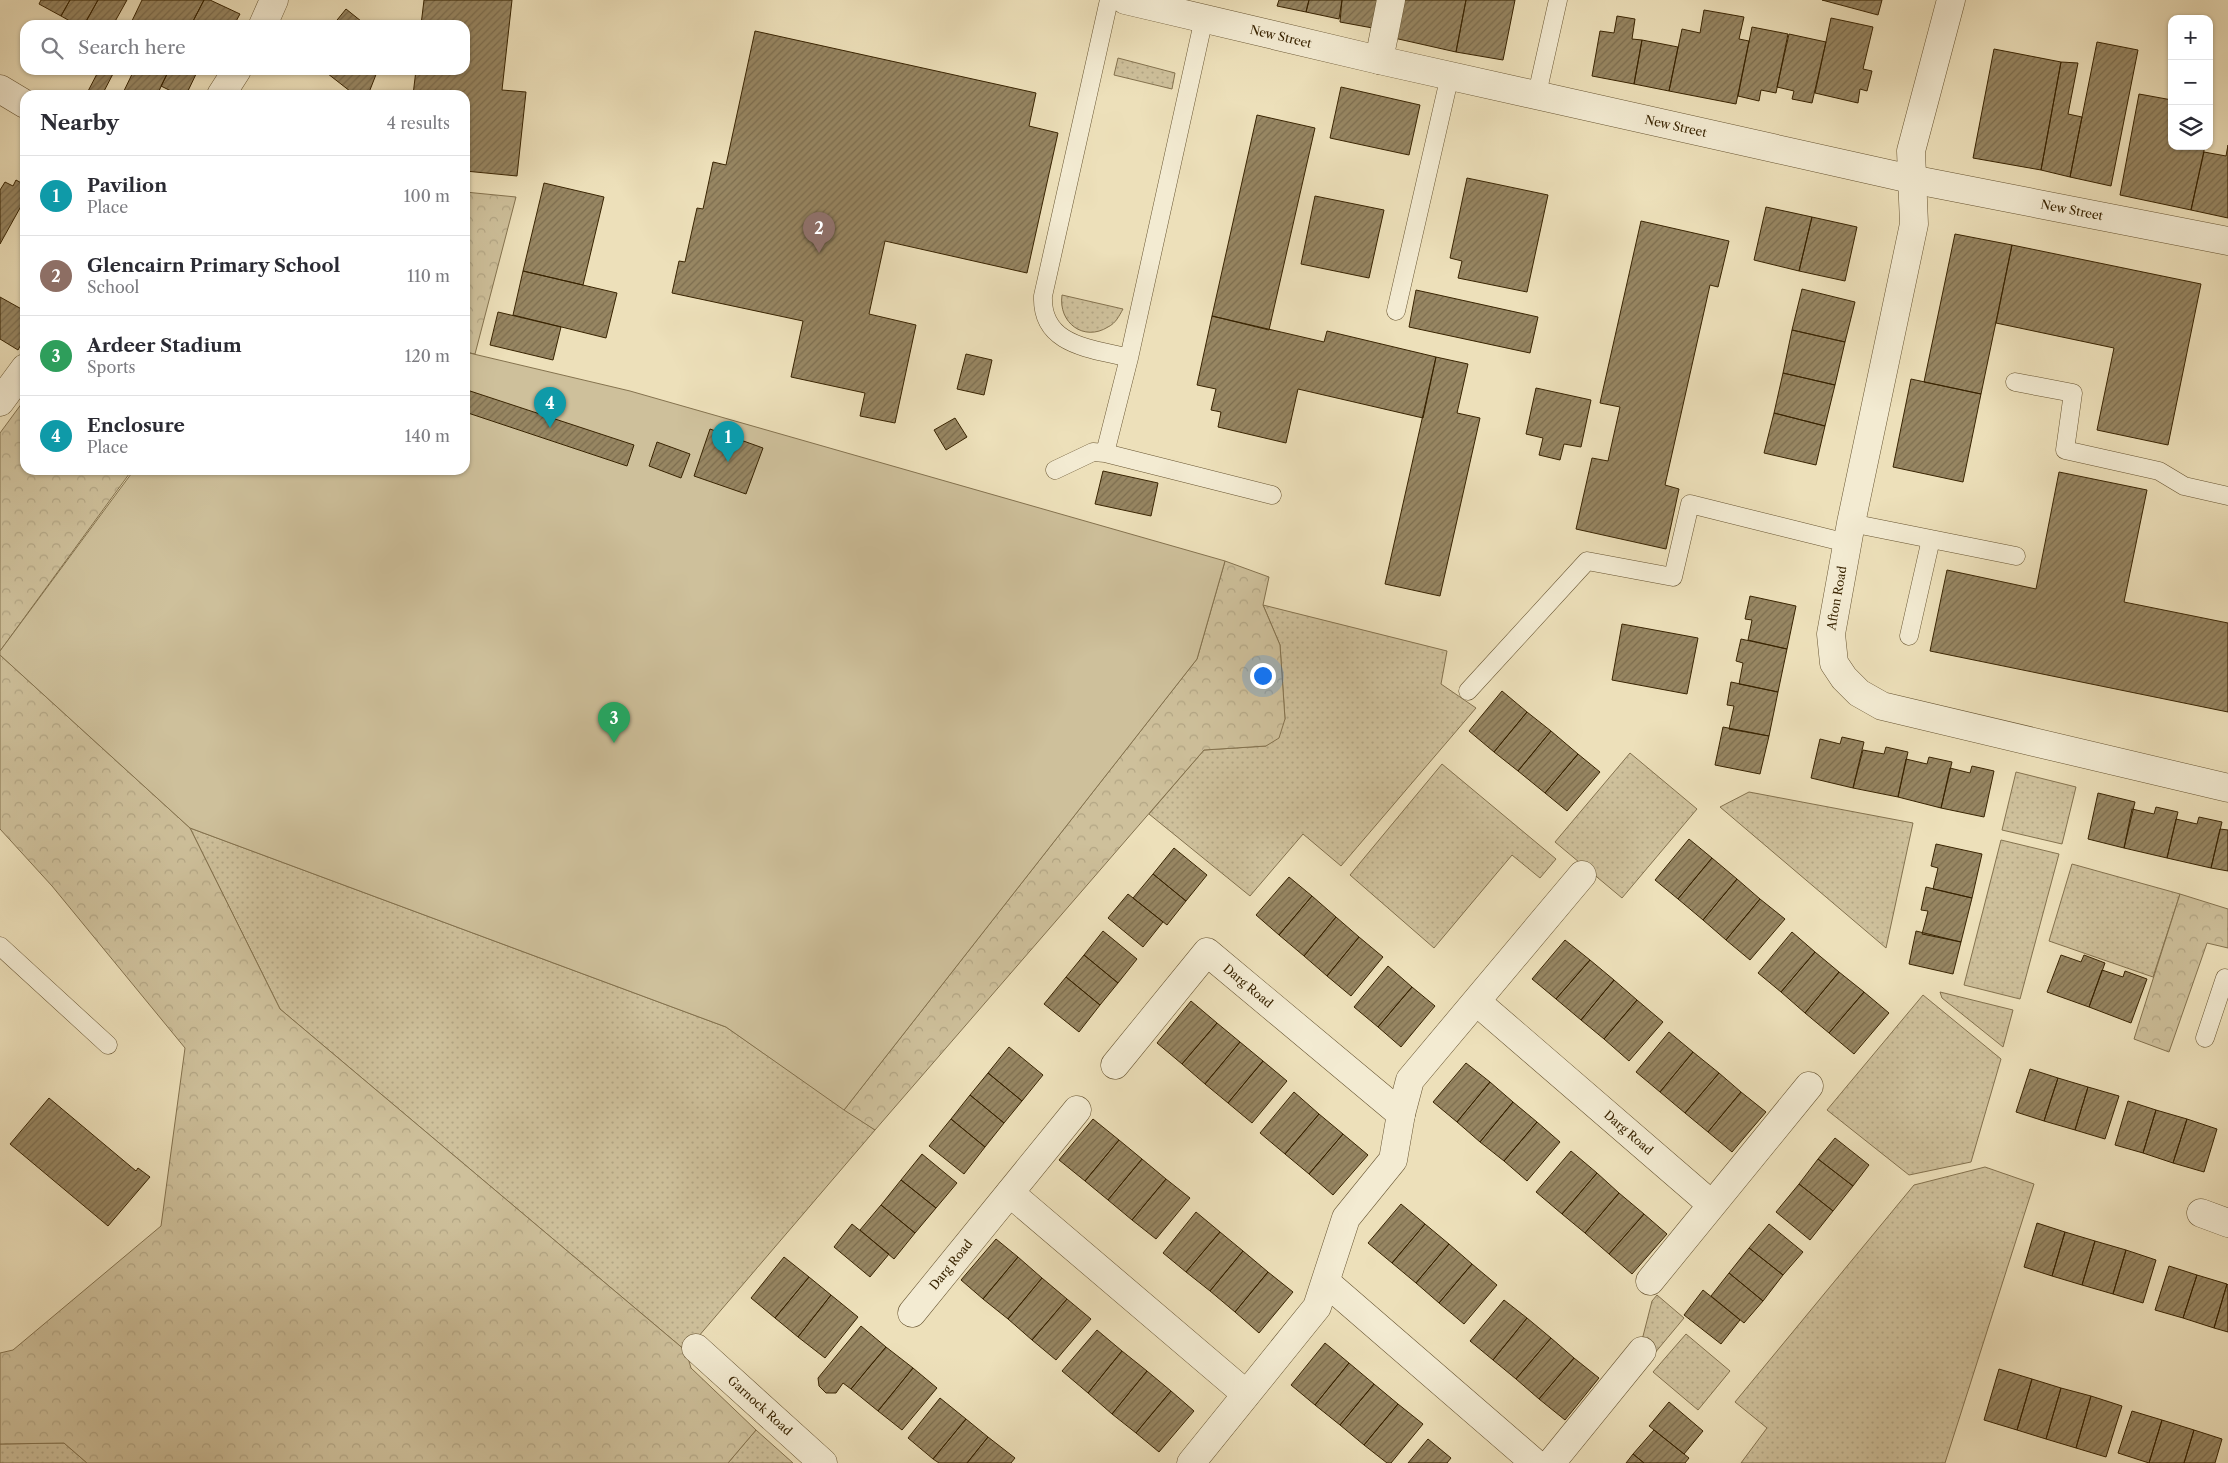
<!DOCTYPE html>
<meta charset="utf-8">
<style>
body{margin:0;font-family:"Libre Caslon Text",serif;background:#f2f2f3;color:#2b2b33}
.controls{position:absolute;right:15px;top:15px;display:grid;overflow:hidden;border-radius:10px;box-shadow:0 1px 4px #0004}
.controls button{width:45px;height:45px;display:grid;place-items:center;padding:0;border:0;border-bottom:1px solid #e1e1e2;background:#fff;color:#2b2b33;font:25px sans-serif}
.you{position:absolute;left:1262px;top:675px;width:18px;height:18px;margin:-12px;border:4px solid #fff;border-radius:50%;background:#1a73e8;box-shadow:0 0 0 8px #1a73e833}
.badge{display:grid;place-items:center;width:32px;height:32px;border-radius:50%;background:#7c3aed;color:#fff;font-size:16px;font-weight:700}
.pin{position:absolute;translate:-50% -41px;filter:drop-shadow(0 1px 2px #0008)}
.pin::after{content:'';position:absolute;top:26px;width:18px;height:15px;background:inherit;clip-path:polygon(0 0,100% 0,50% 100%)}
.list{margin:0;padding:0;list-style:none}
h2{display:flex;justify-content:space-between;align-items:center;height:65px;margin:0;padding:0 20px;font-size:21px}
h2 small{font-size:16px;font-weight:400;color:#7c7c81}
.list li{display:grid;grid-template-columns:32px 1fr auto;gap:15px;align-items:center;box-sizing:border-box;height:80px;padding:0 20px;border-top:1px solid #e1e1e2}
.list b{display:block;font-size:19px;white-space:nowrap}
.list p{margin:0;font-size:16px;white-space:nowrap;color:#7c7c81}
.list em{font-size:16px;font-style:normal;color:#7c7c81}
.icon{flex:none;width:28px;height:28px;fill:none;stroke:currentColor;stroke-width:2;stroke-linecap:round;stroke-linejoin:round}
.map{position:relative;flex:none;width:2228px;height:1463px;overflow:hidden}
.search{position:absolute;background:#fff;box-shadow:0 1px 4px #0004;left:20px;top:20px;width:450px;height:55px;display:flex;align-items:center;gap:12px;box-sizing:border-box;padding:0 18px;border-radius:15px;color:#7c7c81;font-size:19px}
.panel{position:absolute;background:#fff;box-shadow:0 1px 4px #0004;left:20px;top:90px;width:450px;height:385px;border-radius:15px}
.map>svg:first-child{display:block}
.grass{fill:url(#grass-dots);stroke:#84724e}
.forest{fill:url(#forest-crowns);stroke:#84724e}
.pitch{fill:#cec09b;stroke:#84724e}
.building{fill:url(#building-hatch);stroke:#392402}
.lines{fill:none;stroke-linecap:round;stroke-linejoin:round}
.service-casing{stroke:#665330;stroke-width:19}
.minor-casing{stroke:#665330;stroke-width:29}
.tertiary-casing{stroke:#665330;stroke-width:29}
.service{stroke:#f3ebd2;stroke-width:18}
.minor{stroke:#f3ebd2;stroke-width:28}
.tertiary{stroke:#f3ebd2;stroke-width:28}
.labels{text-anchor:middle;stroke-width:4;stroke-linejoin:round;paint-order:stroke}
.street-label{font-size:12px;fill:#392402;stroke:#f3ebd2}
</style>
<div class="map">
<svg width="2228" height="1463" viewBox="0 0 2228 1463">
<defs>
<pattern id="grass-dots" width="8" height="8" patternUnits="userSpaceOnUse" patternTransform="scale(1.25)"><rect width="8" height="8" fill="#cec09b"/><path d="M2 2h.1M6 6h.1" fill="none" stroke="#b2a584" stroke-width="1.8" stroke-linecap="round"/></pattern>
<pattern id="forest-crowns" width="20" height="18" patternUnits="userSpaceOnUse" patternTransform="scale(1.25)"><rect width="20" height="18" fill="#cec09b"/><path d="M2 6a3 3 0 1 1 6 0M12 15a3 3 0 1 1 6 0" fill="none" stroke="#b2a584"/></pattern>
<pattern id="building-hatch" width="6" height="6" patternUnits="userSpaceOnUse" patternTransform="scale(1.25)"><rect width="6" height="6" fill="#978662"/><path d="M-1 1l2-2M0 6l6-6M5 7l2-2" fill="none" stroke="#7c6d4f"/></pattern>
</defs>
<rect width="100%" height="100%" fill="#ede0ba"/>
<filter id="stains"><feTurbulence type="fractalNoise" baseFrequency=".004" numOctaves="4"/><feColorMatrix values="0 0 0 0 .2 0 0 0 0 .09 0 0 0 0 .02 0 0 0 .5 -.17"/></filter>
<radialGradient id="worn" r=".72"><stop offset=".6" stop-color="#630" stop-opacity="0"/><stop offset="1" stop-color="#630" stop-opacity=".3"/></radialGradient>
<path class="grass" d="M1118 58 1175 73 1172 89 1114 75Z
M1062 295 1123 309C1119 316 1116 323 1108 327 1084 342 1058 323 1062 295Z
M1263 605 1447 651 1441 684 1476 708 1341 866 1303 834 1250 896 1149 814 1204 750 1266 746 1285 719 1280 645Z
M1630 753 1697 809 1622 898 1555 842Z
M1442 764 1556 859 1540 878 1512 855 1434 948 1350 875Z
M2016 772 2076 787 2062 844 2002 830Z
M1749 792 1913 823 1886 948 1720 807Z
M190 828 726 1027 875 1130 686 1351 280 1009Z
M2001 840 2059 854 2020 999 1964 985Z
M2072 864 2180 894 2153 977 2049 941Z
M1940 992 2013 1010 2003 1047 1942 998Z
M1923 995 2001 1059 1971 1162 1909 1175 1827 1110Z
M1985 1167 2034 1184 1945 1463H1741L1767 1428 1735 1402 1914 1185Z
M1657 1295 1684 1318 1654 1354 1641 1344 1652 1301Z
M1686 1334 1730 1371 1698 1410 1653 1372Z
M756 1430 793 1463H728Z
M64 1443 87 1463H0V1444Z"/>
<path class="forest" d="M465 192 516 197 475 354 465 352Z
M25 399V470H132L0 651V433Z
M1225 561 1269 577 1263 605 1280 645 1285 719 1279 738 1266 746 1204 750 875 1130 844 1110 1197 659Z
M0 655 190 828 280 1009 686 1351 691 1368 756 1430 728 1463H87L64 1443 0 1444V1353L13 1350 161 1226 185 1048 52 886 0 829Z
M2180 894 2228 909V948L2207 943 2169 1052 2134 1039Z"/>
<path class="pitch" d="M465 352 630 391 1225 561 1197 659 844 1110 726 1027 190 828 0 655V651L134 470H465Z"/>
<path class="building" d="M41 0H70L61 16 39 4Z
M70 0H98L84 25H77L61 16Z
M98 0H127L113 25H84Z
M142 0H204L191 25H130Z
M204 0H210L240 14 234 25H191Z
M424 0H512L502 90 526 92 517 176 465 171V95H413L416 70H465V25H421Z
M1279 0H1309L1306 12 1277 6Z
M1309 0H1342L1339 19 1306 12Z
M1342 0H1384L1378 29 1340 22Z
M1401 0H1466L1456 52 1394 38Z
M1466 0H1515L1503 60 1456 52Z
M1822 0H1882L1878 15Z
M346 9 366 25 367 23 370 25H333Z
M1704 10 1744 17 1739 39 1749 41 1736 104 1669 91 1682 29 1700 33Z
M1617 16 1635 19 1632 39 1642 40 1634 84 1592 76 1600 31 1614 33Z
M1831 18 1873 27 1863 69 1872 71 1867 91 1860 89 1858 103 1815 93Z
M1752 27 1788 34 1776 93 1761 90 1759 101 1738 96Z
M755 31 1036 93 1029 126 1058 133 1027 273 885 241 869 314 916 325 895 423 860 416 865 393 791 377 803 321 672 293 679 261 685 262 697 208 703 209 713 162 726 165Z
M1789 34 1826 42 1812 103 1792 99 1794 91 1777 87Z
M1642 40 1678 47 1669 91 1634 84Z
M2097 42 2138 50 2111 186 2070 177Z
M1994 49 2061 62 2041 170 1973 158Z
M2061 62 2078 63 2068 114 2082 117 2070 177 2041 170Z
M99 70H115L102 95H86Z
M134 70H169L157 95H122Z
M169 70H198L186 95H179L161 86Z
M323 70H375L377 72 368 95H355Z
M1341 87 1420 105 1409 155 1330 138Z
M2139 94 2172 100V146H2205L2191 210 2120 195Z
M1257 115 1315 128 1269 330 1212 316Z
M2228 145V218L2191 210 2204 152 2226 156Z
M1467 178 1548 195 1527 292 1458 278 1462 261 1450 258Z
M16 180 25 185V199L0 244V190L5 182 13 186Z
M544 183 604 197 583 285 523 271Z
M1315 196 1384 210 1369 278 1301 264Z
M1766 207 1812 217 1799 271 1754 260Z
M1812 217 1857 227 1845 281 1799 271Z
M1641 221 1729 241 1718 287 1710 285 1665 485 1679 489 1666 549 1576 529 1592 458 1608 461 1620 407 1600 403Z
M1955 234 2012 245 1981 394 1924 382Z
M2012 245 2201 284 2168 445 2097 430 2114 348 1996 323Z
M523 271 617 293 606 338 513 315Z
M1802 289 1855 302 1845 342 1792 330Z
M1416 290 1538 317 1530 353 1409 327Z
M0 297 25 311V337L18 350 0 339Z
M498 312 561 327 553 360 490 345Z
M1212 316 1324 342 1327 331 1436 357 1423 418 1298 389 1286 443 1218 427 1221 412 1211 410 1216 389 1197 385Z
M1792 330 1845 342 1835 385 1783 373Z
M966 354 992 360 984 395 957 389Z
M1436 357 1468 364 1457 413 1480 418 1440 596 1385 584Z
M1783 373 1835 385 1825 426 1774 413Z
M1911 379 1981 394 1963 482 1893 467Z
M1536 388 1591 400 1581 447 1564 444 1560 460 1539 455 1543 438 1526 434Z
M467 390 634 445 627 466 465 412Z
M1774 413 1825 426 1816 465 1764 453Z
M955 418 967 437 946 450 934 430Z
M710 429 763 448 746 494 694 476Z
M657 442 690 454 681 478 649 466Z
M1103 471 1158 483 1151 516 1095 504Z
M2059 472 2147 490 2124 602 2228 623V712L1930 651 1947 570 2036 589Z
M1750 596 1796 606 1787 649 1748 640 1752 620 1745 619Z
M1622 624 1698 638 1687 694 1612 680Z
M1741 639 1787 649 1778 692 1739 684 1743 663 1736 661Z
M1731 682 1778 692 1769 736 1729 729 1734 706 1727 705Z
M1502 691 1527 712 1494 752 1469 731Z
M1527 712 1551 731 1518 771 1494 752Z
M1723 727 1769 736 1760 774 1715 765Z
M1551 731 1578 754 1545 793 1518 771Z
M1842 737 1864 742 1853 788 1811 778 1820 739 1840 744Z
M1886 747 1908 752 1898 797 1853 788 1863 750 1884 754Z
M1578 754 1600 772 1567 811 1545 793Z
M1929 757 1952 762 1941 808 1898 797 1906 759 1927 764Z
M1972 766 1994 771 1984 817 1941 808 1950 768 1970 773Z
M2098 793 2135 802 2124 848 2088 839Z
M2156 807 2178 812 2167 858 2124 848 2132 809 2154 814Z
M2199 817 2222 822 2211 868 2167 858 2176 819 2197 824Z
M2220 829 2228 830V871L2211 868Z
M1689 839 1712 858 1678 899 1655 880Z
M1936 844 1982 854 1972 898 1933 889 1938 868 1931 866Z
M1174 848 1207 875 1186 901 1153 874Z
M1712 858 1737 879 1703 920 1678 899Z
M1153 874 1186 901 1167 925 1133 898Z
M1289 877 1312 896 1279 935 1256 915Z
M1737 879 1760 899 1726 940 1703 920Z
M1926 887 1972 898 1961 942 1922 934 1928 911 1921 910Z
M1128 894 1163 922 1143 947 1108 918Z
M1312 896 1336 917 1304 956 1279 935Z
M1760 899 1785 919 1750 960 1726 940Z
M1336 917 1359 937 1327 976 1304 956Z
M1103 931 1137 959 1118 983 1084 955Z
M1916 931 1961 942 1953 974 1909 964Z
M1792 932 1815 952 1781 992 1758 973Z
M1359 937 1383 957 1351 996 1327 976Z
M1565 940 1590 960 1556 999 1532 979Z
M1815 952 1839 972 1805 1013 1781 992Z
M1084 955 1118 983 1100 1005 1066 977Z
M2061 955 2081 962 2084 955 2105 963 2089 1007 2047 992Z
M1590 960 1614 980 1581 1020 1556 999Z
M1388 966 1412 987 1378 1027 1354 1007Z
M2102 970 2123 977 2125 971 2147 979 2131 1023 2089 1007Z
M1839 972 1864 992 1829 1033 1805 1013Z
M1066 977 1100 1005 1079 1032 1044 1004Z
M1614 980 1637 1000 1604 1039 1581 1020Z
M1412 987 1435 1006 1401 1047 1378 1027Z
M1864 992 1889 1013 1854 1054 1829 1033Z
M1637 1000 1663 1022 1629 1061 1604 1039Z
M1191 1001 1217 1023 1182 1064 1157 1043Z
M1217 1023 1240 1042 1205 1084 1182 1064Z
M1669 1032 1693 1052 1660 1092 1636 1072Z
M1240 1042 1263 1061 1228 1103 1205 1084Z
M1009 1047 1043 1075 1022 1101 988 1073Z
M1693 1052 1719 1073 1685 1113 1660 1092Z
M1263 1061 1287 1081 1252 1123 1228 1103Z
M1466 1063 1490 1082 1457 1122 1433 1102Z
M2030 1069 2058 1078 2044 1121 2016 1112Z
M988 1073 1022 1101 1004 1123 970 1095Z
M1719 1073 1741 1092 1708 1132 1685 1113Z
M2058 1078 2088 1087 2075 1130 2044 1121Z
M1490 1082 1513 1102 1480 1142 1457 1122Z
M2088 1087 2119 1096 2105 1139 2075 1130Z
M1294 1092 1319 1114 1285 1154 1260 1133Z
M1741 1092 1766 1112 1732 1152 1708 1132Z
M970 1095 1004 1123 985 1147 951 1119Z
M49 1098 136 1171 138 1168 150 1177 108 1226 10 1144Z
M2128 1101 2156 1110 2143 1153 2115 1145Z
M1513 1102 1537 1122 1504 1161 1480 1142Z
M2156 1110 2187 1119 2173 1163 2143 1153Z
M1319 1114 1343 1134 1309 1174 1285 1154Z
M951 1119 985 1147 964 1174 929 1146Z
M1093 1119 1119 1140 1085 1181 1059 1160Z
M2187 1119 2217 1129 2204 1172 2173 1163Z
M1537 1122 1560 1142 1527 1181 1504 1161Z
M1343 1134 1368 1155 1333 1195 1309 1174Z
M1835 1138 1869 1165 1853 1186 1818 1159Z
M1119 1140 1142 1159 1108 1200 1085 1181Z
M1571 1151 1597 1173 1562 1214 1536 1192Z
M922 1154 957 1183 936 1208 901 1180Z
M1142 1159 1166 1179 1132 1220 1108 1200Z
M1818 1159 1853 1186 1833 1211 1799 1184Z
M1597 1173 1619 1193 1585 1233 1562 1214Z
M1166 1179 1190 1198 1156 1239 1132 1220Z
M901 1180 936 1208 915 1233 881 1205Z
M1799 1184 1833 1211 1810 1240 1776 1212Z
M1619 1193 1644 1214 1609 1254 1585 1233Z
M1401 1204 1425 1224 1392 1263 1368 1243Z
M881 1205 915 1233 894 1259 860 1230Z
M1196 1212 1220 1232 1186 1272 1163 1253Z
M1644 1214 1667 1234 1632 1274 1609 1254Z
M2037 1223 2065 1232 2052 1276 2024 1267Z
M852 1224 889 1254 870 1277 834 1247Z
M1425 1224 1449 1244 1416 1283 1392 1263Z
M1769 1224 1803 1252 1783 1275 1749 1248Z
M1220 1232 1243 1251 1210 1291 1186 1272Z
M2065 1232 2095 1241 2082 1285 2052 1276Z
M996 1239 1018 1257 983 1299 961 1280Z
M2095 1241 2126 1250 2113 1294 2082 1285Z
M1449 1244 1472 1264 1439 1303 1416 1283Z
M1749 1248 1783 1275 1763 1301 1729 1273Z
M2126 1250 2156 1260 2143 1303 2113 1294Z
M1243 1251 1268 1272 1235 1312 1210 1291Z
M784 1257 809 1277 775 1318 751 1298Z
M1018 1257 1042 1278 1008 1319 983 1299Z
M1472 1264 1497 1285 1464 1324 1439 1303Z
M2169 1266 2197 1275 2183 1318 2155 1310Z
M1268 1272 1293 1292 1259 1333 1235 1312Z
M1729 1273 1763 1301 1744 1323 1711 1296Z
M2197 1275 2227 1284 2214 1328 2183 1318Z
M809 1277 831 1295 798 1337 775 1318Z
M1042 1278 1067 1299 1032 1340 1008 1319Z
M2227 1284 2228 1285V1332L2214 1328Z
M1703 1290 1740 1320 1721 1344 1684 1315Z
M831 1295 858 1317 825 1358 798 1337Z
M1067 1299 1091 1319 1056 1360 1032 1340Z
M1504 1300 1527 1318 1493 1360 1470 1341Z
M1527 1318 1551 1338 1516 1379 1493 1360Z
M861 1326 886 1347 851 1389 843 1383 836 1393H826L819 1386 818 1378Z
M1097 1330 1122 1351 1088 1393 1062 1371Z
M1551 1338 1574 1358 1539 1399 1516 1379Z
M1325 1343 1349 1363 1315 1405 1291 1385Z
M886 1347 913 1368 878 1411 851 1389Z
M1122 1351 1147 1371 1112 1414 1088 1393Z
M1574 1358 1599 1378 1565 1420 1539 1399Z
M1349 1363 1374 1384 1340 1425 1315 1405Z
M913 1368 937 1388 902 1430 878 1411Z
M1999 1369 2032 1379 2017 1430 1984 1420Z
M1147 1371 1171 1391 1136 1433 1112 1414Z
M2032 1379 2061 1388 2046 1439 2017 1430Z
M1374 1384 1398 1404 1364 1445 1340 1425Z
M2061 1388 2091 1396 2076 1448 2046 1439Z
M1171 1391 1194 1411 1159 1452 1136 1433Z
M2091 1396 2122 1406 2106 1457 2076 1448Z
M940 1398 966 1419 933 1459 908 1438Z
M1669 1402 1703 1431 1684 1454 1649 1426Z
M1398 1404 1423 1424 1391 1463H1387L1364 1445Z
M2132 1411 2162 1420 2149 1463 2118 1453Z
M966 1419 988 1437 967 1463H939L933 1459Z
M2162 1420 2194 1430 2184 1463H2149Z
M1654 1430 1689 1458 1685 1463H1644L1633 1454Z
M2194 1430 2222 1439 2215 1463H2184Z
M988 1437 1015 1458 1011 1463H967Z
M1428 1439 1451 1458 1447 1463H1408Z
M1633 1454 1644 1463H1626Z"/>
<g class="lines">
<defs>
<path id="service" d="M1109 0 1043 296C1041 346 1091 348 1129 358L1204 18
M1537 94 1558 0
M1396 311 1450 75
M2015 382 2073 393 2065 450 2159 471 2184 486 2228 496
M1105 453 1129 358
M1055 470 1093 452 1105 453 1272 495
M1851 523 2016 556
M1909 636 1931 539
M1468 691 1587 561 1673 577 1690 504 1847 543
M0 946 108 1045
M2205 1038 2225 978 2228 979"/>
<g id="minor">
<path d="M1951 0 1911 151 1914 224 1851 523 1831 634 1834 663 1844 678 1859 693 1882 706 2228 788"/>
<path d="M263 25 274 0"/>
<path d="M1379 60 1391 0"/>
<path d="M0 89 25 104"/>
<path d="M221 95 237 70"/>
<path d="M0 402 25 368"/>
<path id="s1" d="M1477 1002 1711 1204"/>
<path id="s2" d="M1115 1065 1207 952 1401 1114"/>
<path d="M1010 1193 1246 1394"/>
<path d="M2201 1213 2228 1223"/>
<path d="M1650 1281 1809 1086"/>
<path d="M1327 1283 1535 1463"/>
<path id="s3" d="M912 1313 1077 1110"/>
<path id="s4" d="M696 1348 823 1463"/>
<path d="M1191 1463 1317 1307 1346 1218 1393 1160 1401 1114 1410 1080 1582 875"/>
<path d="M1551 1463 1642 1351"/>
</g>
<g id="tertiary">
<path id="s5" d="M1125 0 1379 60 1911 179 2228 241"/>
</g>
</defs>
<use href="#service" class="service-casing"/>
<use href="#minor" class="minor-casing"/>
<use href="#tertiary" class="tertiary-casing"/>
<use href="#service" class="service"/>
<use href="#minor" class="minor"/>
<use href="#tertiary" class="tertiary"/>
</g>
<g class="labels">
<g class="street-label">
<text dy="4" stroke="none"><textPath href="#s5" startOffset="160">New Street</textPath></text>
<text dy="4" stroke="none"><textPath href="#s5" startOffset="565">New Street</textPath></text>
<text dy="4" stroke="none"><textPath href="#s5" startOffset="970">New Street</textPath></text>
<text transform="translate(1837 598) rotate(-80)" y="4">Afton Road</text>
<text dy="4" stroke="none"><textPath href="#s2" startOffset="199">Darg Road</textPath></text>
<text dy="4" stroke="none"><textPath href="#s1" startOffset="200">Darg Road</textPath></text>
<text dy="4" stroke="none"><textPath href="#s3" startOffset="62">Darg Road</textPath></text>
<text dy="4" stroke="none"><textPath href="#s4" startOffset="86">Garnock Road</textPath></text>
</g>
</g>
<rect width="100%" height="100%" filter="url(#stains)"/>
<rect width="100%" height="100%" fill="url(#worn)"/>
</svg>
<div class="controls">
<button>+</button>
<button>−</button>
<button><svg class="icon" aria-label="layers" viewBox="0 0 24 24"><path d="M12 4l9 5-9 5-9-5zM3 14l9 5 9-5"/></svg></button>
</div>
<div class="you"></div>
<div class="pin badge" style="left:728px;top:462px;background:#0f9aa8">1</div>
<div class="pin badge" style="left:819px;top:253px;background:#8d6e63">2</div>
<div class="pin badge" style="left:614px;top:743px;background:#2e9e5b">3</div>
<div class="pin badge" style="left:550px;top:428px;background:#0f9aa8">4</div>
<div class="search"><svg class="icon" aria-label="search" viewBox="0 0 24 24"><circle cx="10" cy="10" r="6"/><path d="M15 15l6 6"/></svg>Search here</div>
<section class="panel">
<h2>Nearby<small>4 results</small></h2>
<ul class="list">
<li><span class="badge" style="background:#0f9aa8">1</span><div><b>Pavilion</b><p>Place</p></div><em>100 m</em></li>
<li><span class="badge" style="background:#8d6e63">2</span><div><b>Glencairn Primary School</b><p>School</p></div><em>110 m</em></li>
<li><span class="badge" style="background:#2e9e5b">3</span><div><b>Ardeer Stadium</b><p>Sports</p></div><em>120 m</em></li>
<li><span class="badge" style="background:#0f9aa8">4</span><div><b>Enclosure</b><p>Place</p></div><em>140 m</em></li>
</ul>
</section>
</div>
